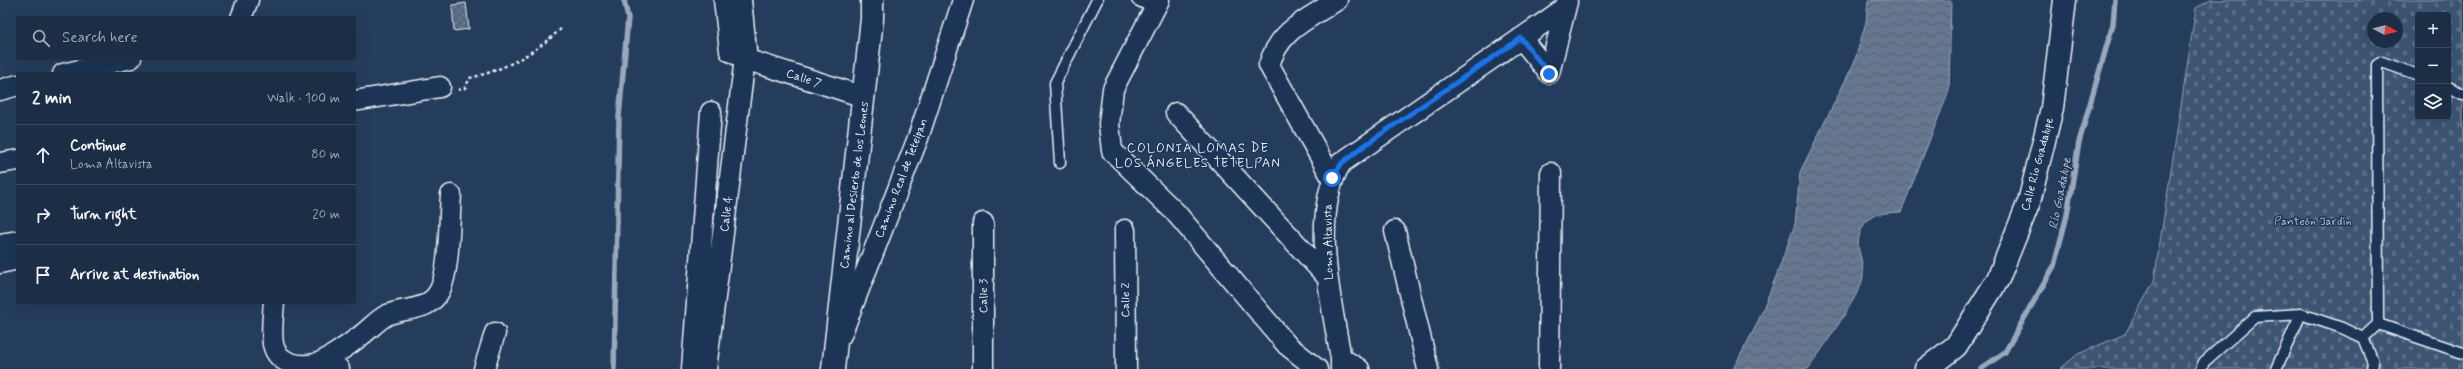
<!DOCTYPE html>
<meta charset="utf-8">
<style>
body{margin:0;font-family:Mynerve,sans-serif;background:#293a51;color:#f1f3f6}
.controls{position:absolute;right:12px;top:12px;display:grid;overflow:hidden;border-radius:4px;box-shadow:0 4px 16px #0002}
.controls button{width:36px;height:36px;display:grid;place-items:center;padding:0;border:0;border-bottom:1px solid #3a4a5f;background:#1c2e46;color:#f1f3f6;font:20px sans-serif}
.compass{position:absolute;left:2367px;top:12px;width:36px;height:36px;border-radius:50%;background:#1c2e46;box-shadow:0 4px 16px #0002;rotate:97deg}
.stop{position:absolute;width:12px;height:12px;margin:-9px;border:3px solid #1a73e8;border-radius:50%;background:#fff}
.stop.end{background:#1a73e8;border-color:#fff;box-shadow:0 1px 4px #0008}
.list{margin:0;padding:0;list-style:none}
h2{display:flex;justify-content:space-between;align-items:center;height:52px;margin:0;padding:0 16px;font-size:17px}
h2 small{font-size:13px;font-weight:400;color:#a0a8b3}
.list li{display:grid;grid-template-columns:26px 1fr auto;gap:12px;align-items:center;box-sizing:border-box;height:60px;padding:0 16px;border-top:1px solid #3a4a5f}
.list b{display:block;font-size:15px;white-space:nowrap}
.list p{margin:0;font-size:13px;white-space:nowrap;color:#a0a8b3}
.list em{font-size:13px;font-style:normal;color:#a0a8b3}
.icon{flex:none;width:22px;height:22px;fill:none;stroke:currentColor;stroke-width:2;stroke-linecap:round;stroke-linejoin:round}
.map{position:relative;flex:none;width:2463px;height:369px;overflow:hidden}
.search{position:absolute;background:#1c2e46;box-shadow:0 4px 16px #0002;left:16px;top:16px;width:340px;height:44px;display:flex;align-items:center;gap:10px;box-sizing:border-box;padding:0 14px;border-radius:4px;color:#a0a8b3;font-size:15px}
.panel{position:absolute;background:#1c2e46;box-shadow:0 4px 16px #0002;left:16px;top:72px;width:340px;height:232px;border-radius:4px}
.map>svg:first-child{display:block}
.cemetery{fill:url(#cemetery-stones);stroke:#93a2b5;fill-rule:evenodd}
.water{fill:url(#water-waves);stroke:#99a8ba}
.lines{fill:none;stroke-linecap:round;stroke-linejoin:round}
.stream{stroke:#99a8ba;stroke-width:5.5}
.building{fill:url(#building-cross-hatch);stroke:#e8f1f8}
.service-casing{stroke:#e8f1f8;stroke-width:13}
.minor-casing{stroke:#e8f1f8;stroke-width:23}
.tertiary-casing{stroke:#e8f1f8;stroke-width:25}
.secondary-casing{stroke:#e8f1f8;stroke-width:25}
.path{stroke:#e8f1f8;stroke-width:2.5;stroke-dasharray:3 3;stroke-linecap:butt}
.service{stroke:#1d3557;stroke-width:10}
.minor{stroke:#1d3557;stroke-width:20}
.tertiary{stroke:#1d3557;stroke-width:22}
.secondary{stroke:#1d3557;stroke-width:22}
.route{stroke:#1a73e8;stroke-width:5}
.labels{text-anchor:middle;stroke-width:3;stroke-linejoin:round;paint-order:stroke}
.street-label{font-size:12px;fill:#e8f1f8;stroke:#1d3557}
.park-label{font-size:12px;fill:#b5c2d0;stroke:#1d3557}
.neighbourhood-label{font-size:13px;letter-spacing:1px;fill:#e8f1f8;stroke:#1d3557}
.water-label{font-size:13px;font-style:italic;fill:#b4c1ce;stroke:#1d3557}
</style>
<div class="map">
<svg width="2463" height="369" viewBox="0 0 2463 369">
<defs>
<pattern id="cemetery-stones" width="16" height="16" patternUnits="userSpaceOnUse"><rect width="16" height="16" fill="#3e5472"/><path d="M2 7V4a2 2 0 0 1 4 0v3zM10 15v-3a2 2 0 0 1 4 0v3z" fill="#5a6d87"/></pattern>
<pattern id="water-waves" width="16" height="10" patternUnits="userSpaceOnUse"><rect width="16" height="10" fill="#657890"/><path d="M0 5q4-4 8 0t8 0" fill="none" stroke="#576270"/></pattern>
<pattern id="building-cross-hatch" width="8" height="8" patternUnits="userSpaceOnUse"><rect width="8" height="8" fill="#536782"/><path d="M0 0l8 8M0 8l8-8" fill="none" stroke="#6c7d94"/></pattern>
</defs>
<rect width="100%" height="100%" fill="#253d5d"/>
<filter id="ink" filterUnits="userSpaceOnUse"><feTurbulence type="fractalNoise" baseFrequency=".025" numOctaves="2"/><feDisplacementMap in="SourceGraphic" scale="8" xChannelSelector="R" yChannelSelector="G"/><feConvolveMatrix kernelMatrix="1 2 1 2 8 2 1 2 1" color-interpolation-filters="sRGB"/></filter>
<g filter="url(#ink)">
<path class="cemetery" d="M2211 0H2463V369H2060L2078 354 2125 334 2154 281 2196 8ZM2418 15H2448V117H2418ZM2373 18H2397V42H2373Z"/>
<path class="water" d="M1868 0H1951L1949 91 1901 212C1890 213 1872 212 1865 223 1850 247 1865 256 1863 277 1861 294 1820 352 1808 369H1733L1757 324 1777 274 1795 224 1800 172 1854 63 1866 22Z"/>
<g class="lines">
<path class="stream" d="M614 369 619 117 628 18 624 0
M1981 369 2005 352 2054 266 2067 215 2079 142 2113 24 2115 0"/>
</g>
<path class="building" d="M466 3 469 29 454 31 452 5Z"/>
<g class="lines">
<defs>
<path id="service" d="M1137 0 1154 8
M2418 75 2382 62 2377 65 2378 324 2463 353
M2448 87 2463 94
M1060 163 1055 83 1097 0
M2363 338 2378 324
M2201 369 2204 362 2255 317 2301 314 2342 328 2363 338 2373 362 2372 369
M2276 369 2301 314"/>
<path id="minor" d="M724 0 730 51 745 59 864 97
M1159 0 1113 89 1109 124 1112 151 1176 213 1287 345 1317 369
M241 18 248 0
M1521 38 1549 73
M1549 73 1567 2
M63 74 131 58
M0 90 18 85
M354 101 440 87
M1176 113 1327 277
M0 163 18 160
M1332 178 1269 65C1280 29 1307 20 1337 0
M1125 230 1126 369
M1395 231 1428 369
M0 244 18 241
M0 263 18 259
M274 302C273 315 271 331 273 344 277 363 298 368 315 364 326 361 349 345 359 337 368 331 377 320 387 315 406 307 429 312 440 290 450 269 449 220 451 195
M841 335 918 138 963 0
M1341 358 1359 369
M316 364 339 369
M484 369 495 333
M692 369 711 112
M706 369 746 50 741 0
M983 369V223
M1341 369V358C1331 302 1310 214 1341 163L1565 8
M1549 369 1551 173"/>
<path id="tertiary" d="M1926 369 1956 346 1998 279 2029 202 2052 108 2065 0"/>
<path id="secondary" d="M833 369 872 19V0"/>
</defs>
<use href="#service" class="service-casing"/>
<use href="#minor" class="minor-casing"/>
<use href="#tertiary" class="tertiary-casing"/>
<use href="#secondary" class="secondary-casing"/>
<path class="path" d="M458 90 465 88 470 78C507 69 535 53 563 27"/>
<use href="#service" class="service"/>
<use href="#minor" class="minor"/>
<use href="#tertiary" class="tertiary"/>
<use href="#secondary" class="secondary"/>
</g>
</g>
<g class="lines" filter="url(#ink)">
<path class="route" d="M1332 178 1342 163 1365 145 1521 38 1549 74"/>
</g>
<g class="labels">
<g class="street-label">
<text transform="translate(804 78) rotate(18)" y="4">Calle 7</text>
<text transform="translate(2037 164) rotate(-75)" y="4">Calle Río Guadalupe</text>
<text transform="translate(901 178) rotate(-69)" y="4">Camino Real de Tetelpan</text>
<text transform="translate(854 185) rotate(-83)" y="4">Camino al Desierto de los Leones</text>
<text transform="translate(726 214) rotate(-83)" y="4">Calle 4</text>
<text transform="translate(1328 242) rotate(-91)" y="4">Loma Altavista</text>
<text transform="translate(983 296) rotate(-90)" y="4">Calle 3</text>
<text transform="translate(1125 300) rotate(-90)" y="4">Calle 2</text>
</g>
<g class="park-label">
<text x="2313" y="225">Panteón Jardín</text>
</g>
<g class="neighbourhood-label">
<text x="1198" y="152">COLONIA LOMAS DE<tspan x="1198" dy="15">LOS ÁNGELES TETELPAN</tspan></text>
</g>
<g class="water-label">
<text transform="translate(2059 193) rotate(-79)" y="5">Río Guadalupe</text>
</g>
</g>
</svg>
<div class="controls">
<button>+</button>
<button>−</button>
<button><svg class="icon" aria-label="layers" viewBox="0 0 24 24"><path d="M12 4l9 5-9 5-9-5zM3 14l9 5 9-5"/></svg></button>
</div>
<svg class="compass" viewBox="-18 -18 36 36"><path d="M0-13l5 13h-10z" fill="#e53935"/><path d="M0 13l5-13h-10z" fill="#a0a8b3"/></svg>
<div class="stop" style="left:1332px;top:178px"></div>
<div class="stop end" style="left:1549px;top:74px"></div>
<div class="search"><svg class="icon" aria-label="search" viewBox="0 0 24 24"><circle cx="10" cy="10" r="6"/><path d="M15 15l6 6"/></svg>Search here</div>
<section class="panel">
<h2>2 min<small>Walk · 100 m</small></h2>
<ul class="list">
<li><svg class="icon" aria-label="ahead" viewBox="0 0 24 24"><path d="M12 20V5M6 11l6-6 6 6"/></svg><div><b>Continue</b><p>Loma Altavista</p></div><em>80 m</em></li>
<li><svg class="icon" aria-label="right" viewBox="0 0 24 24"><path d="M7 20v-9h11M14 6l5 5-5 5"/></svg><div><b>Turn right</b></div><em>20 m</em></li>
<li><svg class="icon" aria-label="arrive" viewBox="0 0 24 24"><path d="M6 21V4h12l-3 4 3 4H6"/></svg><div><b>Arrive at destination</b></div></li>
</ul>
</section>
</div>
